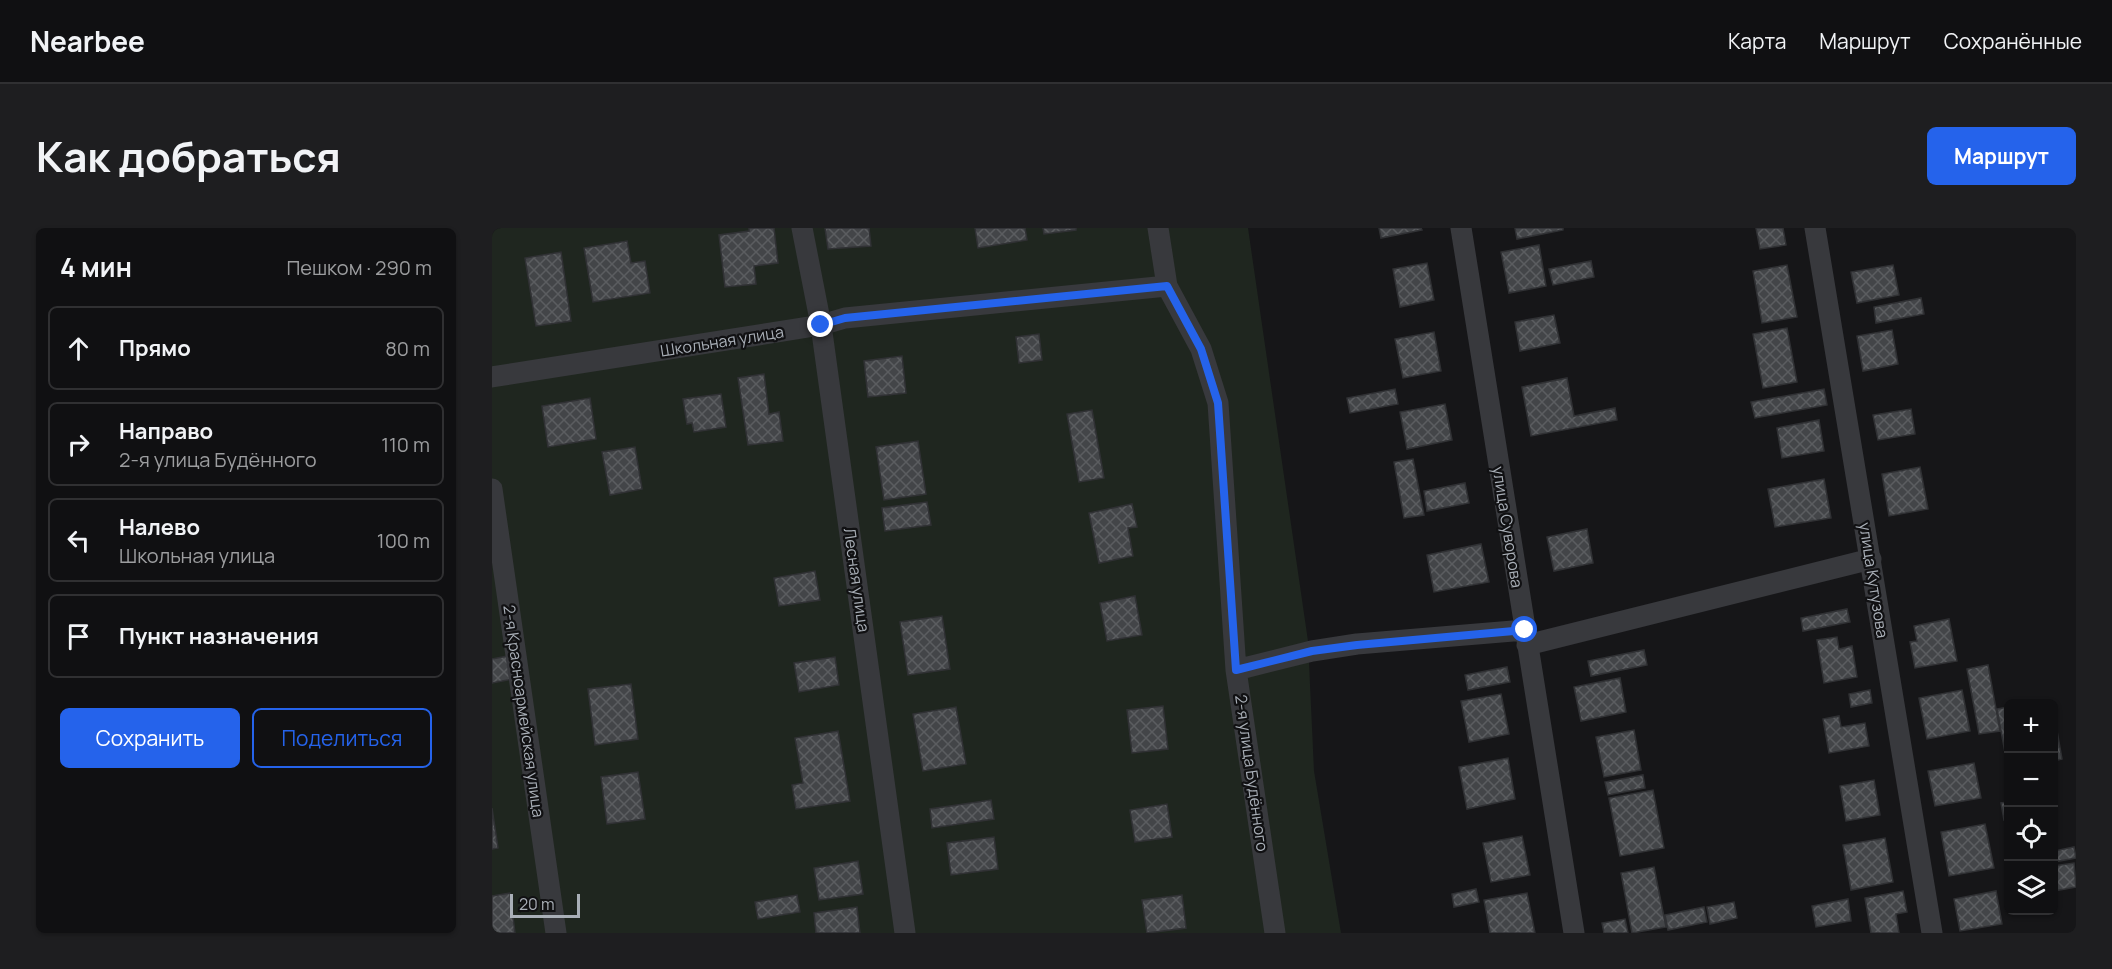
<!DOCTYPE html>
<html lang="ru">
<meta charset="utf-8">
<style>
body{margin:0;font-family:Manrope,sans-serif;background:#1e1e20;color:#f1f3f6}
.controls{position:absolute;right:18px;bottom:18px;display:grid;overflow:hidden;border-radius:9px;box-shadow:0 2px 4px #0004}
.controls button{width:54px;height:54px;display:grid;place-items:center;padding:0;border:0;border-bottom:2px solid #303032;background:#101012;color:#f1f3f6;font:30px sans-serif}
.scale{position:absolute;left:18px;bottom:15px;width:70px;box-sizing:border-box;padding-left:6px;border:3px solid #a9afb7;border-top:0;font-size:16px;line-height:21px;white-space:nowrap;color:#a9afb7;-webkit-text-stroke:4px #111113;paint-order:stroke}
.stop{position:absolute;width:18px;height:18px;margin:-14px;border:4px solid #2563eb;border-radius:50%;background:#fff}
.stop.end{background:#2563eb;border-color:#fff;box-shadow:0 2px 6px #0008}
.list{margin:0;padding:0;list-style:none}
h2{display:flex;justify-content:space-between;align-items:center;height:78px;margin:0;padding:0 24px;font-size:26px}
h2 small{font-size:20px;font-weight:400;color:#9c9d9f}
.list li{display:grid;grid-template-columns:39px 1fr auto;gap:18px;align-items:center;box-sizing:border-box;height:84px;margin:0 12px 12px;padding:0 12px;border:2px solid #303032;border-radius:9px}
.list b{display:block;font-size:22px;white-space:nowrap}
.list p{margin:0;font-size:20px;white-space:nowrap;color:#9c9d9f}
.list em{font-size:20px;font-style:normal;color:#9c9d9f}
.actions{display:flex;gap:12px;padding:18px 24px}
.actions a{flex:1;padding:14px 0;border:2px solid #2563eb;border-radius:9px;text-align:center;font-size:21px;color:#2563eb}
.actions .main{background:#2563eb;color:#fff}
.icon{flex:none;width:33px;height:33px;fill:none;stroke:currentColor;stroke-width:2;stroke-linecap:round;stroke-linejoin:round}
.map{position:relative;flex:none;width:1584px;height:705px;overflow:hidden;border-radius:9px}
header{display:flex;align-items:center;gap:36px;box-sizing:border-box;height:84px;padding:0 30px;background:#101012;border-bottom:2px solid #303032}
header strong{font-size:28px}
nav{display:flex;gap:33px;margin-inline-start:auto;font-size:21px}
.intro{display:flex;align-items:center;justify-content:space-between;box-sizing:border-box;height:144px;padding:0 36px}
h1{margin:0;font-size:42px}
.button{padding:15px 27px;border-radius:9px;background:#2563eb;color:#fff;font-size:21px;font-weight:700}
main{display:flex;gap:36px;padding:0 36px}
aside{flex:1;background:#101012;border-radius:9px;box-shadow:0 2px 4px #0004}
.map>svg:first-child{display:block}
.grass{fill:#1f261f}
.building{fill:url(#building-cross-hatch);stroke:#303134;stroke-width:1.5}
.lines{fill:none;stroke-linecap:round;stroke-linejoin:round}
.minor{stroke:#38393d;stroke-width:21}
.route{stroke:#2563eb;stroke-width:8}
.labels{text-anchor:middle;stroke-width:4.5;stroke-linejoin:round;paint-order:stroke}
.street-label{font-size:16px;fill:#a9afb7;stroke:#111113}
</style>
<header>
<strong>Nearbee</strong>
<nav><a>Карта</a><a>Маршрут</a><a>Сохранённые</a></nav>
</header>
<div class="intro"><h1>Как добраться</h1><a class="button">Маршрут</a></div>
<main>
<aside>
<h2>4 мин<small>Пешком · 290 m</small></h2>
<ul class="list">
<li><svg class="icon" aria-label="ahead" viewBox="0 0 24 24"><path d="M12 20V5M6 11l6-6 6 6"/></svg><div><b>Прямо</b></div><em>80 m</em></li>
<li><svg class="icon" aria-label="right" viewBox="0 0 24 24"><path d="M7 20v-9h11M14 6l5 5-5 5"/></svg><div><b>Направо</b><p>2-я улица Будённого</p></div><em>110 m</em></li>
<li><svg class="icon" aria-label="left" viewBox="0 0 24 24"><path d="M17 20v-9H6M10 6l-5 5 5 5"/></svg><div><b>Налево</b><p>Школьная улица</p></div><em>100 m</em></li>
<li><svg class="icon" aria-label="arrive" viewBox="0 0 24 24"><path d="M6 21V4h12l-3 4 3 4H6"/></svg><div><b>Пункт назначения</b></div></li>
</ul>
<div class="actions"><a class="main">Сохранить</a><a>Поделиться</a></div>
</aside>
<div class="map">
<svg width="1584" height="705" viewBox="0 0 1584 705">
<defs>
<pattern id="building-cross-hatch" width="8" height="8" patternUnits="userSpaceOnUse" patternTransform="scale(1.5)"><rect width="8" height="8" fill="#434548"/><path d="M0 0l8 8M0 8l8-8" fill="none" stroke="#5b5d60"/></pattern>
</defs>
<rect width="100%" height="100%" fill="#161618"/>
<path class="grass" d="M0 0H756L816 413 822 543 849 705H0Z"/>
<path class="building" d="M257 0H282L286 35 262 38 264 56 233 59 227 7 257 3Z
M333 0H377L379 18 336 21Z
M483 0H533L535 12 486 20Z
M551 0H584V2L552 6Z
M887 0H929L930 2 889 10Z
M1023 0H1071V2L1025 11Z
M1264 0H1291L1294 17 1268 21Z
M135 13 139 35 153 33 158 65 101 74 92 20Z
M1047 17 1054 58 1017 65 1009 24Z
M69 24 79 93 44 98 33 30Z
M1099 33 1102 49 1061 57 1057 41Z
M935 35 942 72 908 79 901 41Z
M1295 37 1305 89 1270 95 1261 43Z
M1401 37 1407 67 1365 75 1359 44Z
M1429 70 1432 86 1384 95 1382 79Z
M1062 87 1068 115 1028 123 1023 94Z
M1295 100 1305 154 1271 160 1261 106Z
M1400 102 1406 136 1371 143 1365 108Z
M942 104 949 143 911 150 903 111Z
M547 106 550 132 527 135 524 109Z
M410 128 414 165 376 169 372 133Z
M272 146 277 186 287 184 291 213 256 217 246 150Z
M1075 150 1082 188 1123 180 1125 192 1039 208 1030 159Z
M903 161 906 176 858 185 855 170Z
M1332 161 1335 177 1263 190 1259 174Z
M229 166 234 199 202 204 200 195 195 196 191 171Z
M98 170 104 211 56 219 50 178Z
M953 176 960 212 915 221 908 184Z
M1419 181 1423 206 1386 212 1381 187Z
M600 182 612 250 587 254 575 186Z
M1327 192 1332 223 1290 230 1285 200Z
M426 213 434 266 392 272 384 219Z
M143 219 150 261 118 267 110 224Z
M921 231 932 287 912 290 902 234Z
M1428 239 1436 281 1397 288 1390 246Z
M1332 251 1339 290 1283 299 1276 261Z
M973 255 977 275 935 283 932 263Z
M435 274 439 297 393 303 390 280Z
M640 276 645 299 636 300 641 328 607 335 597 285Z
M1095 301 1101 335 1062 343 1055 309Z
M989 316 997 354 942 364 935 327Z
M323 343 328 372 287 378 282 350Z
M643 368 650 407 615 413 608 375Z
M1355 381 1358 394 1311 403 1309 390Z
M450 388 458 441 416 447 408 394Z
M1457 391 1465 433 1423 440 1418 414 1425 413 1422 398Z
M1345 409 1347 421 1360 418 1365 449 1332 455 1325 412Z
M1152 422 1155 437 1099 448 1096 433Z
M21 427 25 450 0 455V431Z
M343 429 347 457 307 464 302 435Z
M1496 437 1508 503 1487 506 1475 441Z
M1015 439 1018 454 976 462 973 447Z
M1128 450 1134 484 1089 493 1082 459Z
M139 456 146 511 103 517 96 461Z
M1378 462 1380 475 1359 479 1357 466Z
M1470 462 1478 503 1435 511 1427 470Z
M1009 466 1017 506 977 514 969 473Z
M671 478 676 521 640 525 635 482Z
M464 479 474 536 431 543 421 486Z
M1516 479V541L1505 481Z
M1562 486 1570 531 1562 533Z
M1347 488 1349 499 1373 495 1377 518 1337 525 1331 491Z
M1142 502 1149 542 1112 549 1104 509Z
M346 503 358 573 304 581 300 557 311 555 303 510Z
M1016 530 1023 571 975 581 967 539Z
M1482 535 1489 570 1443 578 1436 543Z
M146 544 153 591 115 596 109 549Z
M1151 547 1153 560 1116 567 1113 554Z
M1382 552 1388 587 1354 593 1348 558Z
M1161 562 1172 620 1128 628 1117 570Z
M499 572 502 591 440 600 438 581Z
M1516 574V591L1512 592 1509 575Z
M675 576 680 609 643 614 638 582Z
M0 580 6 620 0 621Z
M1493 596 1502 640 1457 648 1449 604Z
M1030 608 1038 647 999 654 991 615Z
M502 609 506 641 459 647 455 615Z
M1393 610 1401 654 1359 662 1351 617Z
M1582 619 1584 630 1562 634V623Z
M366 633 371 666 327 672 322 640Z
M1582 635 1584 659 1562 663V638Z
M1162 639 1174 699 1140 705 1129 645Z
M984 661 987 674 962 679 960 666Z
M1411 663 1415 684 1404 686 1407 705H1379L1373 670Z
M1504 663 1510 696 1468 703 1462 671Z
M18 665 23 705H0V668Z
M1035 665 1043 705H998L992 672Z
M305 667 308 684 266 691 263 674Z
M690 667 694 700 655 705 650 672Z
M1356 671 1359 693 1324 699 1320 678Z
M1242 674 1245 690 1218 696 1215 679Z
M365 679 368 705H324L322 685Z
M1212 679 1215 694 1176 702 1173 687Z
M1133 691 1136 705H1112L1110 695Z"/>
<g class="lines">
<path class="minor" d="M310 0 329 97 413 705
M666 0 675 58 709 121 726 175 744 442 783 705
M969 0 1082 705
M1323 0 1440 705
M0 149 329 97 353 90 675 58
M0 261 64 705
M1035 417 1379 331
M744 442 820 423 865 416 1033 402"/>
</g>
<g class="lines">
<path class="route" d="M329 97 353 90 675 58 709 121 726 175 744 442 820 423 865 417 1033 402"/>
</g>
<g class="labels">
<g class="street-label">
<text transform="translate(230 113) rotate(-9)" y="6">Школьная улица</text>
<text transform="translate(1016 299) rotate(81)" y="6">улица Суворова</text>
<text transform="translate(365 352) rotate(82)" y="6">Лесная улица</text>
<text transform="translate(1382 352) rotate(81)" y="6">улица Кутузова</text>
<text transform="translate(32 483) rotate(82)" y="6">2-я Красноармейская улица</text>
<text transform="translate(760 545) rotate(82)" y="6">2-я улица Будённого</text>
</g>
</g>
</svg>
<div class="controls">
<button>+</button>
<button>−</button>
<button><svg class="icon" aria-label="locate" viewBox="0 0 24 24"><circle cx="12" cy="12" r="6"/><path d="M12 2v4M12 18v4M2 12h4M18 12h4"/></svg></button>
<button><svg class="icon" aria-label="layers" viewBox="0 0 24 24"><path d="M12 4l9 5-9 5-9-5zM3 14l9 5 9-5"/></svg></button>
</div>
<div class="scale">20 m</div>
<div class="stop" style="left:1033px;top:402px"></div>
<div class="stop end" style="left:329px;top:97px"></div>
</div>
</main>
